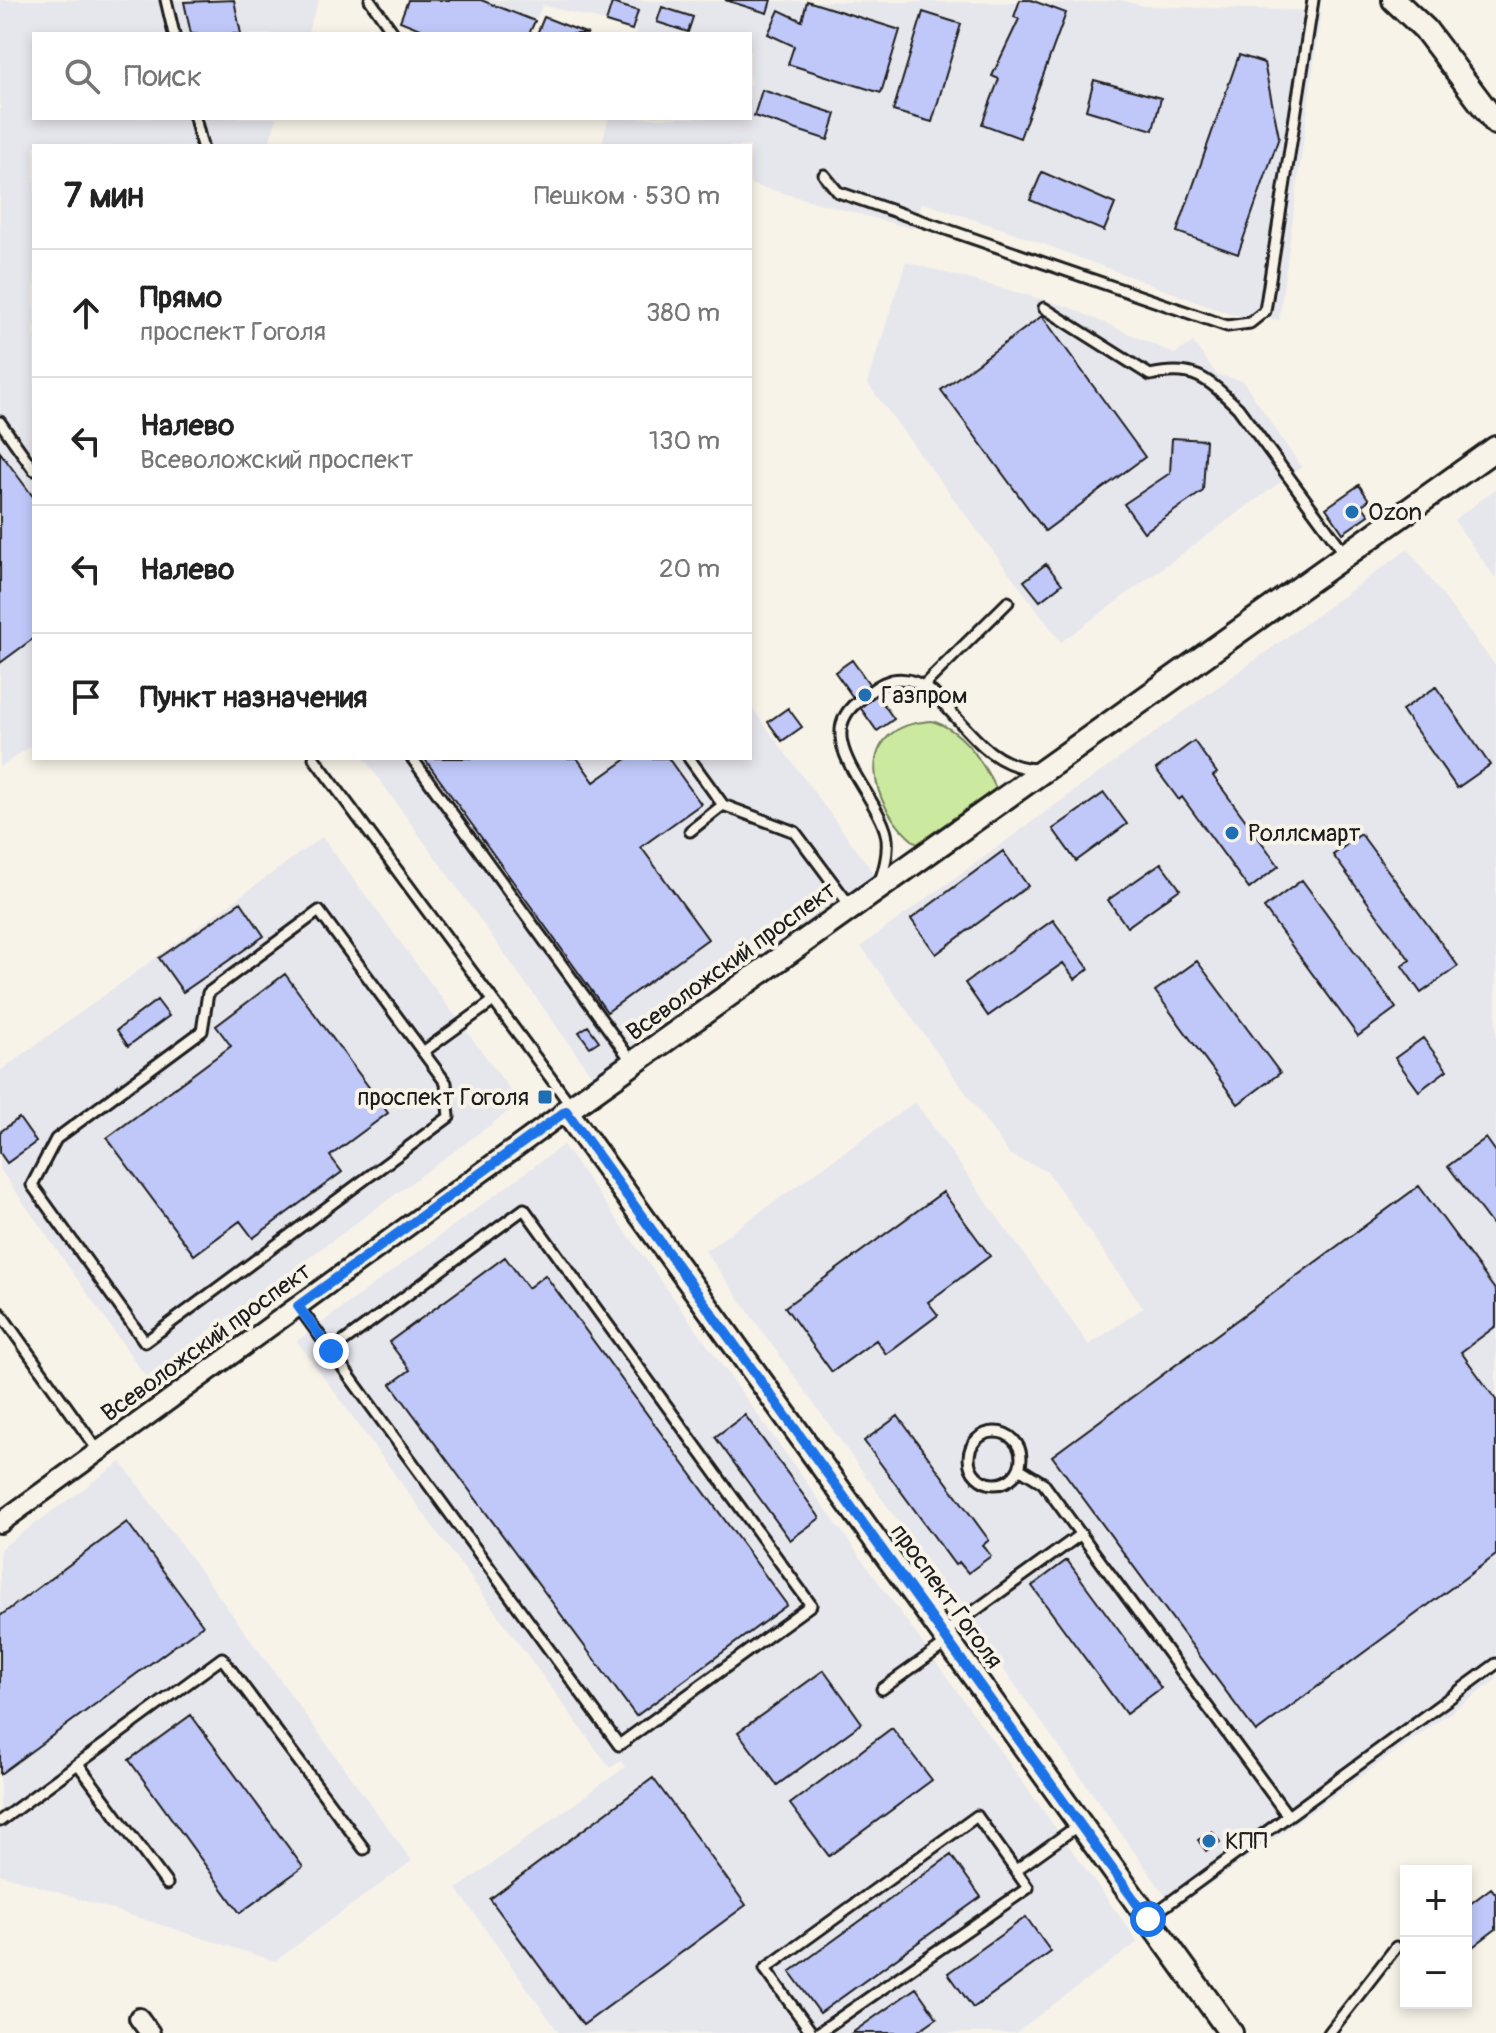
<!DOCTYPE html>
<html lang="ru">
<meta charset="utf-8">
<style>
body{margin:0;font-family:Pangolin,sans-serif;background:#f2f2f2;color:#222}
.controls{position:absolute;right:24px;bottom:24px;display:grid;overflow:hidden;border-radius:0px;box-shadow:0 4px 12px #0003}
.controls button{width:72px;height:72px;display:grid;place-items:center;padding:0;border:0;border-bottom:2px solid #e0e0e0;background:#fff;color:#222;font:40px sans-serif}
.stop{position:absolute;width:24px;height:24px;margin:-18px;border:6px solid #1a73e8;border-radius:50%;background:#fff}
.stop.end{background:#1a73e8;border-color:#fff;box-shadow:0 2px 8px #0008}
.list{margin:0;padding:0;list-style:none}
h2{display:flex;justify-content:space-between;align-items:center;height:104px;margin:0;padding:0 32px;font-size:34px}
h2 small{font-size:26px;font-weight:400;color:#767676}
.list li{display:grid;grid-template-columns:52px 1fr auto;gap:24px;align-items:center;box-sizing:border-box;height:128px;padding:0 32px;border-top:2px solid #e0e0e0}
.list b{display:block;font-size:30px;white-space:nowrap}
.list p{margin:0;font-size:26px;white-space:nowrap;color:#767676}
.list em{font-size:26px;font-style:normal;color:#767676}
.icon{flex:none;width:44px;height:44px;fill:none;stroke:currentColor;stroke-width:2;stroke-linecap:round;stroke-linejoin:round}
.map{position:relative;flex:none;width:1496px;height:2033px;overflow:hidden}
.search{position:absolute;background:#fff;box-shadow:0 4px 12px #0003;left:32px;top:32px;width:720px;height:88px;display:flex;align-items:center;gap:20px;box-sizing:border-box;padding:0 28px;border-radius:0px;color:#767676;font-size:30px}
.panel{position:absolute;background:#fff;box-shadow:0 4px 12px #0003;left:32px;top:144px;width:720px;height:616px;border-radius:0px}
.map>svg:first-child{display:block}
.built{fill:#e6e6ed}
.green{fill:#cce9a0;stroke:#74825e;stroke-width:2}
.building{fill:#bfc8f9;stroke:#1c1c1c;stroke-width:2}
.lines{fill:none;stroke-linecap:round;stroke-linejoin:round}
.service-casing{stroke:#1c1c1c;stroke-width:15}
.minor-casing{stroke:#1c1c1c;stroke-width:24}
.tertiary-casing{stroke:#1c1c1c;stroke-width:28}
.service{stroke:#f7f3e8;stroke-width:9}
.minor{stroke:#f7f3e8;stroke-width:18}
.tertiary{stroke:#f7f3e8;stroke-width:22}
.route{stroke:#1a73e8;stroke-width:10}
.poi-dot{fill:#1f6fb2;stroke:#f7f3e8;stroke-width:3}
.labels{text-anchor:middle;stroke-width:8;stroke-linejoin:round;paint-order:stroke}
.poi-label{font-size:24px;fill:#1c1c1c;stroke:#f7f3e8;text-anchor:start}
.street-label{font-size:24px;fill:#1c1c1c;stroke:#f7f3e8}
</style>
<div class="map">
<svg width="1496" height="2033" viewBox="0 0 1496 2033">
<rect width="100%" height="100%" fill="#f7f3e8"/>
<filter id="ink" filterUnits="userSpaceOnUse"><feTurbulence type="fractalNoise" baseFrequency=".0125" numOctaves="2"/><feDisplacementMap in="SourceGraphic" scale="16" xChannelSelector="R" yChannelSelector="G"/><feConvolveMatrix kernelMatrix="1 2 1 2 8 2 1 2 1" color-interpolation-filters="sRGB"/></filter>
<g filter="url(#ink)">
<path class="built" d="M0 0H319L307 34H34V118H277L269 142 277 146H34V744L0 767Z
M481 0 1081 3 1121 0 1143 6 1321 11 1279 320 1229 314 1009 231 921 202 913 229 750 184V146H616L602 142 609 118H750V34H635L636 29 543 5 535 21Z
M906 262 1066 306 1175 354 1193 342 1217 375 1243 381 1301 467 1061 642 867 383Z
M1496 489V579L1454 520Z
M1408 549 1496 667V1680L1175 1909 705 1251 915 1102 1089 1345 1143 1308 1047 1171 1010 1155 861 946Z
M750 705 875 875 593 1077 364 758H750Z
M322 837 520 1103 146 1377 0 1169V1071Z
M563 1145 1138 1942 1015 2033H559L457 1889 625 1767 621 1761 610 1768 297 1341Z
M121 1462 412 1861 275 1961 0 1874V1549Z"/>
<path class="green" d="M931 721C963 729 981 760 996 788L917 844C869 808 849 726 931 721Z"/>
<path class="building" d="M234 0 241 34H191L184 2Z
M408 0H481L535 21 529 34H432L400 21Z
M725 0H771L767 13Z
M1020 0H1031L1066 13 1020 138 982 124 999 79 992 76 1019 19 1014 17Z
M807 1 900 30 881 93 788 64 794 46 768 34 779 10 802 21Z
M612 3 638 11 632 30 606 22Z
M662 7 693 17 688 32 657 22Z
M923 12 961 24 932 122 893 111Z
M544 17 588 34H537Z
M1239 55 1264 63 1279 137 1238 254 1177 232Z
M1094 80 1161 98 1153 130 1086 110Z
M762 90 836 114 828 140 754 116Z
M1042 172 1115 204 1104 231 1030 200Z
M1042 316 1145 457 1045 531 941 390Z
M1172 438 1206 440 1203 491 1144 532 1124 504 1170 473Z
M0 452 34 498V638L0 663Z
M1359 485 1369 500 1362 505 1369 515 1343 533 1326 508Z
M1046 564 1062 584 1040 601 1024 581Z
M852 660 894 719 877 731 835 672Z
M1436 687 1490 765 1457 788 1402 710Z
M788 708 802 727 782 741 768 722Z
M1194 741 1217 773 1213 776 1279 866 1249 889 1182 797 1179 800 1156 769Z
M424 758H577L594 782 628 758H668L701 804 641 847 708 939 607 1012Z
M1104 793 1127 824 1076 861 1053 829Z
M1361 834 1458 966 1421 993 1402 966 1410 960 1333 855Z
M1003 851 1028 886 936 954 911 919Z
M1161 863 1180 889 1127 927 1108 900Z
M1302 880 1396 1008 1358 1036 1264 908Z
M241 902 264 936 183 992 159 958Z
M1053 920 1089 969 1075 979 1063 963 988 1016 965 983Z
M1197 961 1280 1073 1238 1104 1155 991Z
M285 974 388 1113 330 1156 342 1172 253 1238 240 1221 194 1255 107 1138 231 1046 216 1026Z
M157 1000 169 1016 128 1046 117 1030Z
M588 1026 599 1041 590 1047 579 1032Z
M1423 1038 1447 1070 1419 1091 1395 1058Z
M19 1118 36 1142 7 1163 0 1153V1132Z
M1486 1138 1496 1152V1230L1448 1166Z
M1419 1186 1496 1291V1326L1461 1352 1496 1400V1555L1256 1732 1052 1456Z
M943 1192 990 1256 928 1302 938 1315 886 1354 876 1340 832 1372 785 1307Z
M505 1257 528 1288 545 1275 787 1605 636 1716 391 1384 410 1370 389 1342Z
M745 1415 820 1518 790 1540 715 1437Z
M898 1416 989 1540 983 1545 991 1556 968 1573 959 1562 955 1565 864 1441Z
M127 1522 203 1625 0 1774V1616Z
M1067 1560 1161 1688 1126 1714 1032 1586Z
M824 1670 862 1723 777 1785 738 1732Z
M191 1715 303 1867 240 1913 129 1760Z
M892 1728 932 1780 829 1856 790 1804Z
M653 1778 746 1905 583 2025 490 1899Z
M1212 1831 1220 1842 1206 1851 1198 1840Z
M951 1855 981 1897 820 2013 790 1972Z
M1491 1888 1496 1894V1929L1466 1952V1907Z
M1026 1917 1051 1952 973 2008 948 1973Z
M916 1988 937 2018 915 2033H852Z"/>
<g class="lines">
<defs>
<path id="service" d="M166 0 174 34
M370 0 394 34
M195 118 202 146
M824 175 838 192 1227 326 1250 323 1265 311 1313 0
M1044 308 1150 375C1194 365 1207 378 1238 408L1346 555
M0 422 34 470
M924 685 1008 602
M314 758 572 1107
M412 758 633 1063
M689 758 723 805 795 832 851 907
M690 831 723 805
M880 881C886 864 891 844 884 827 870 786 810 735 861 699 871 691 880 683 892 680 907 677 921 683 932 692 965 723 987 767 1036 769
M423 1052 446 1083 449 1117 145 1342 32 1185 56 1139 202 1031 208 993 319 911 423 1052 492 1002
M298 1306 619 1745 811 1605 524 1209 331 1351
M0 1313 99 1452
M969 1458a26 26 0 1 1 52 0a26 26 0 1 1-52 0Z
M1019 1468 1043 1483 1288 1816
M944 1633 1081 1534
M882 1689 948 1642
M78 1764 167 1884
M0 1821 222 1658 364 1849
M1016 1870 1080 1824
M1150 1917 1496 1664
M812 2033 765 1969 977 1816 1028 1888 818 2033
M1329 2033 1396 1947"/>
<path id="minor" d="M0 1523 566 1111
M139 2018 150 2033"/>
<path id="tertiary" d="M1394 0 1425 29 1496 123
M1231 2033 566 1111 1496 448"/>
</defs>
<use href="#service" class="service-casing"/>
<use href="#minor" class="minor-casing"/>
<use href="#tertiary" class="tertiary-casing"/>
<use href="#service" class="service"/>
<use href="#minor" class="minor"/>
<use href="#tertiary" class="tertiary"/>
</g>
</g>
<g class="lines" filter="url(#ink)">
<path class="route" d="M331 1351 298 1306 566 1111 1148 1919"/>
</g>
<g class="poi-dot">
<circle cx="1352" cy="512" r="8"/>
<circle cx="865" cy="695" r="8"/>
<circle cx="1232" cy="833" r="8"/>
<rect x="537" y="1089" width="16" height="16" rx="4"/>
<circle cx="1209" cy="1841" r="8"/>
</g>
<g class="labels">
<g class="poi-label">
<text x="1368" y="520">Ozon</text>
<text x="881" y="703">Газпром</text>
<text x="1248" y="841">Роллсмарт</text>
<text x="529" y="1105" text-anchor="end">проспект Гоголя</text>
<text x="1225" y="1849">КПП</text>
</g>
<g class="street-label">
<text transform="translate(731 961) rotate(-36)" y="8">Всеволожский проспект</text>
<text transform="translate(206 1342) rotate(-36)" y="8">Всеволожский проспект</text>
<text transform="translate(947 1596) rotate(54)" y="8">проспект Гоголя</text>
</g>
</g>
</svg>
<div class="controls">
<button>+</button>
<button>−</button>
</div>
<div class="stop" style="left:1148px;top:1919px"></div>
<div class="stop end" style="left:331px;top:1351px"></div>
<div class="search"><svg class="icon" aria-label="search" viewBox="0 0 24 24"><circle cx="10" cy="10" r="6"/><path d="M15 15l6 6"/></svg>Поиск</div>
<section class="panel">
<h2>7 мин<small>Пешком · 530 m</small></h2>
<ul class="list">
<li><svg class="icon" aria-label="ahead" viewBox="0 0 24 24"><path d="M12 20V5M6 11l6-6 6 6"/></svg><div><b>Прямо</b><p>проспект Гоголя</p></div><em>380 m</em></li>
<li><svg class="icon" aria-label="left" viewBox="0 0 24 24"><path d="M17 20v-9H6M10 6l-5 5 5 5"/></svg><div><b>Налево</b><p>Всеволожский проспект</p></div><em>130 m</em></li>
<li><svg class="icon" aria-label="left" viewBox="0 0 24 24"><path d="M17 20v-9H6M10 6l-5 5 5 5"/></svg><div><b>Налево</b></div><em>20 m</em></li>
<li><svg class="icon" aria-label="arrive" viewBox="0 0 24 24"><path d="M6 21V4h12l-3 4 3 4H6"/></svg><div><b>Пункт назначения</b></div></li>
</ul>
</section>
</div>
